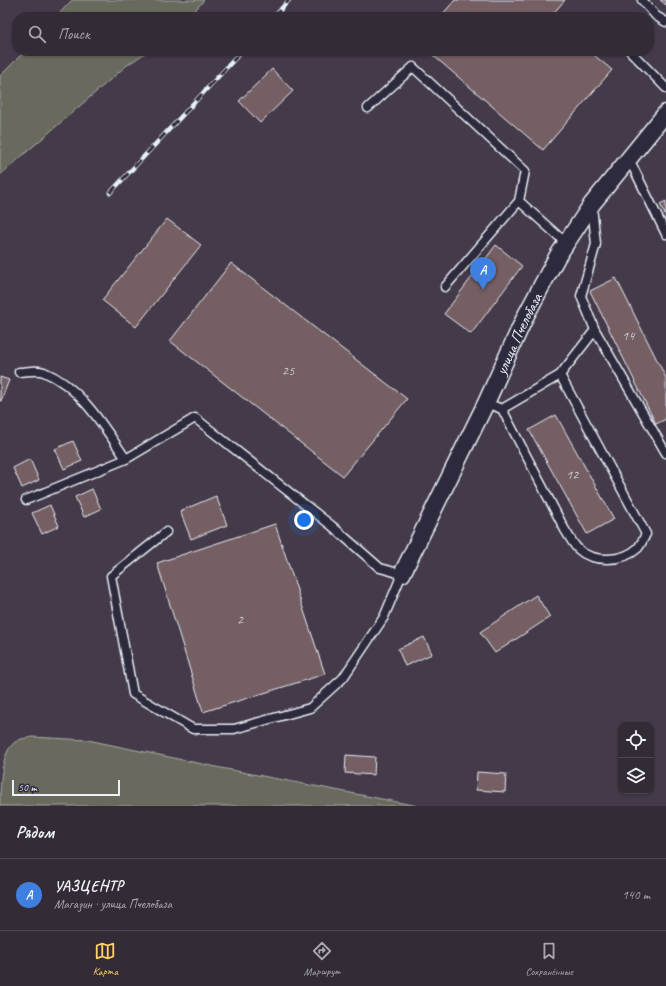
<!DOCTYPE html>
<html lang="ru">
<meta charset="utf-8">
<style>
body{margin:0;font-family:Caveat,sans-serif;background:#3e3842;color:#f1f3f6}
.controls{position:absolute;right:12px;bottom:12px;display:grid;overflow:hidden;border-radius:8px;box-shadow:0 1px 3px #0004}
.controls button{width:36px;height:36px;display:grid;place-items:center;padding:0;border:0;border-bottom:1px solid #4e4852;background:#332c37;color:#f1f3f6;font:20px sans-serif}
.scale{position:absolute;left:12px;bottom:10px;width:108px;box-sizing:border-box;padding-left:4px;border:2px solid #e8f1f8;border-top:0;font-size:11px;line-height:14px;white-space:nowrap;color:#e8f1f8;-webkit-text-stroke:3px #2f2a3d;paint-order:stroke}
.you{position:absolute;left:304px;top:520px;width:14px;height:14px;margin:-10px;border:3px solid #fff;border-radius:50%;background:#1a73e8;box-shadow:0 0 0 6px #1a73e833}
.badge{display:grid;place-items:center;width:26px;height:26px;border-radius:50%;background:#ffd166;color:#fff;font-size:13px;font-weight:700}
.pin{position:absolute;translate:-50% -33px;filter:drop-shadow(0 1px 2px #0008)}
.pin::after{content:'';position:absolute;top:21px;width:14px;height:12px;background:inherit;clip-path:polygon(0 0,100% 0,50% 100%)}
.list{margin:0;padding:0;list-style:none}
h2{display:flex;justify-content:space-between;align-items:center;height:52px;margin:0;padding:0 16px;font-size:17px}
h2 small{font-size:13px;font-weight:400;color:#a9a7ad}
.list li{display:grid;grid-template-columns:26px 1fr auto;gap:12px;align-items:center;box-sizing:border-box;height:72px;padding:0 16px;border-top:1px solid #4e4852}
.list b{display:block;font-size:15px;white-space:nowrap}
.list p{margin:0;font-size:13px;white-space:nowrap;color:#a9a7ad}
.list em{font-size:13px;font-style:normal;color:#a9a7ad}
.icon{flex:none;width:22px;height:22px;fill:none;stroke:currentColor;stroke-width:2;stroke-linecap:round;stroke-linejoin:round}
.map{position:relative;flex:none;width:666px;height:806px;overflow:hidden}
.search{position:absolute;background:#332c37;box-shadow:0 1px 3px #0004;left:12px;right:12px;top:12px;height:44px;display:flex;align-items:center;gap:10px;box-sizing:border-box;padding:0 14px;border-radius:16px;color:#a9a7ad;font-size:15px}
.sheet{height:124px;background:#332c37}
nav{display:flex;justify-content:space-around;align-items:center;box-sizing:border-box;height:56px;border-top:1px solid #4e4852;background:#332c37;font-size:11px;color:#a9a7ad}
nav a{display:grid;justify-items:center;gap:2px}
nav .on{color:#ffd166}
.map>svg:first-child{display:block}
.green{fill:#696b5d;stroke:#a8aeaa}
.building{fill:#755e64;stroke:#e8f1f8}
.lines{fill:none;stroke-linecap:round;stroke-linejoin:round}
.lane-casing{stroke:#e8f1f8;stroke-width:11}
.street-casing{stroke:#e8f1f8;stroke-width:19}
.lane{stroke:#2f2a3d;stroke-width:8}
.street{stroke:#2f2a3d;stroke-width:16}
.rail-casing{stroke:#e8f1f8;stroke-width:4.5}
.rail{stroke:#2f2a3d;stroke-width:3;stroke-dasharray:9;stroke-linecap:butt}
.labels{text-anchor:middle;stroke-width:4;stroke-linejoin:round;paint-order:stroke}
.number-label{font-size:14px;fill:#cbccd3}
.street-label{font-size:16px;fill:#e8f1f8;stroke:#2f2a3d}
</style>
<div class="map">
<svg width="666" height="806" viewBox="0 0 666 806">
<rect width="100%" height="100%" fill="#443a49"/>
<filter id="ink" filterUnits="userSpaceOnUse"><feTurbulence type="fractalNoise" baseFrequency=".025" numOctaves="2"/><feDisplacementMap in="SourceGraphic" scale="8" xChannelSelector="R" yChannelSelector="G"/><feConvolveMatrix kernelMatrix="1 2 1 2 8 2 1 2 1" color-interpolation-filters="sRGB"/></filter>
<g filter="url(#ink)">
<path class="green" d="M72 0H204L189 17H56Z
M25 51H148L126 66 0 175V76Z
M32 737 88 740 221 768 418 806H0C0 790 0 749 17 741 21 738 28 738 32 737Z"/>
<path class="building" d="M455 0H565L550 17H440Z
M660 0H666V5Z
M428 51H589L612 70 543 150Z
M272 69 293 91 260 123 239 101Z
M666 201V217L660 204Z
M167 219 201 245 136 327 102 300Z
M496 245 522 266 471 334 444 314Z
M231 263 407 399 343 476 170 341Z
M616 278 666 378V419L656 424 590 291Z
M0 377 9 380 1 401H0Z
M556 415 614 519 587 534 529 430Z
M73 441 82 461 64 469 55 449Z
M30 459 39 480 22 488 13 468Z
M92 489 101 509 84 517 75 497Z
M216 496 227 525 191 539 180 511Z
M50 505 59 526 42 534 32 513Z
M275 524 325 674 203 712 157 563Z
M536 595 550 617 495 653 480 632Z
M424 637 432 654 405 666 398 649Z
M346 755 375 757 374 775 345 773Z
M477 772 506 774 505 792 476 790Z"/>
<g class="lines">
<defs>
<path id="lane" d="M642 0 656 16 666 22
M630 51 666 88
M368 108 413 67 525 171 519 201 566 243
M629 159 666 234
M592 206 596 244 581 296 595 330 666 453
M445 287 519 201
M19 372C26 372 37 369 44 372 81 387 104 427 126 459
M486 403 502 409 565 530C569 536 573 544 578 549 593 563 623 562 638 548 641 544 644 538 646 534L560 375 595 330
M502 409 560 375
M26 500 126 459 195 418 332 526 380 568 402 574 384 617 343 678 310 708 234 729H193L133 694 111 576 166 532"/>
<g id="street">
<path id="s1" d="M402 574 486 403 526 315 557 257 592 204 666 113"/>
</g>
</defs>
<use href="#lane" class="lane-casing"/>
<use href="#street" class="street-casing"/>
<use href="#lane" class="lane"/>
<use href="#street" class="street"/>
<defs>
<path id="rail" d="M274 17 289 0
M110 193 242 51"/>
</defs>
<use href="#rail" class="rail-casing"/>
<use href="#rail" class="rail"/>
</g>
</g>
<g class="labels">
<g class="number-label">
<text x="628" y="340">14</text>
<text x="288" y="375">25</text>
<text x="572" y="479">12</text>
<text x="240" y="624">2</text>
</g>
<g class="street-label">
<text dy="6" stroke="none"><textPath href="#s1" startOffset="267">улица Пчелобаза</textPath></text>
</g>
</g>
</svg>
<div class="controls">
<button><svg class="icon" aria-label="locate" viewBox="0 0 24 24"><circle cx="12" cy="12" r="6"/><path d="M12 2v4M12 18v4M2 12h4M18 12h4"/></svg></button>
<button><svg class="icon" aria-label="layers" viewBox="0 0 24 24"><path d="M12 4l9 5-9 5-9-5zM3 14l9 5 9-5"/></svg></button>
</div>
<div class="scale">50 m</div>
<div class="you"></div>
<div class="pin badge" style="left:483px;top:290px;background:#3f7fe0">A</div>
<div class="search"><svg class="icon" aria-label="search" viewBox="0 0 24 24"><circle cx="10" cy="10" r="6"/><path d="M15 15l6 6"/></svg>Поиск</div>
</div>
<section class="sheet">
<h2>Рядом<small></small></h2>
<ul class="list">
<li><span class="badge" style="background:#3f7fe0">A</span><div><b>УАЗЦЕНТР</b><p>Магазин · улица Пчелобаза</p></div><em>140 m</em></li>
</ul>
</section>
<nav>
<a class="on"><svg class="icon" aria-label="map" viewBox="0 0 24 24"><path d="M3 6l6-2 6 2 6-2v14l-6 2-6-2-6 2zM9 4v14M15 6v14"/></svg>Карта</a>
<a><svg class="icon" aria-label="directions" viewBox="0 0 24 24"><path d="M12 3l9 9-9 9-9-9zM9 14v-3h6M13 9l2 2-2 2"/></svg>Маршрут</a>
<a><svg class="icon" aria-label="saved" viewBox="0 0 24 24"><path d="M7 4h10v16l-5-4-5 4z"/></svg>Сохранённые</a>
</nav>
